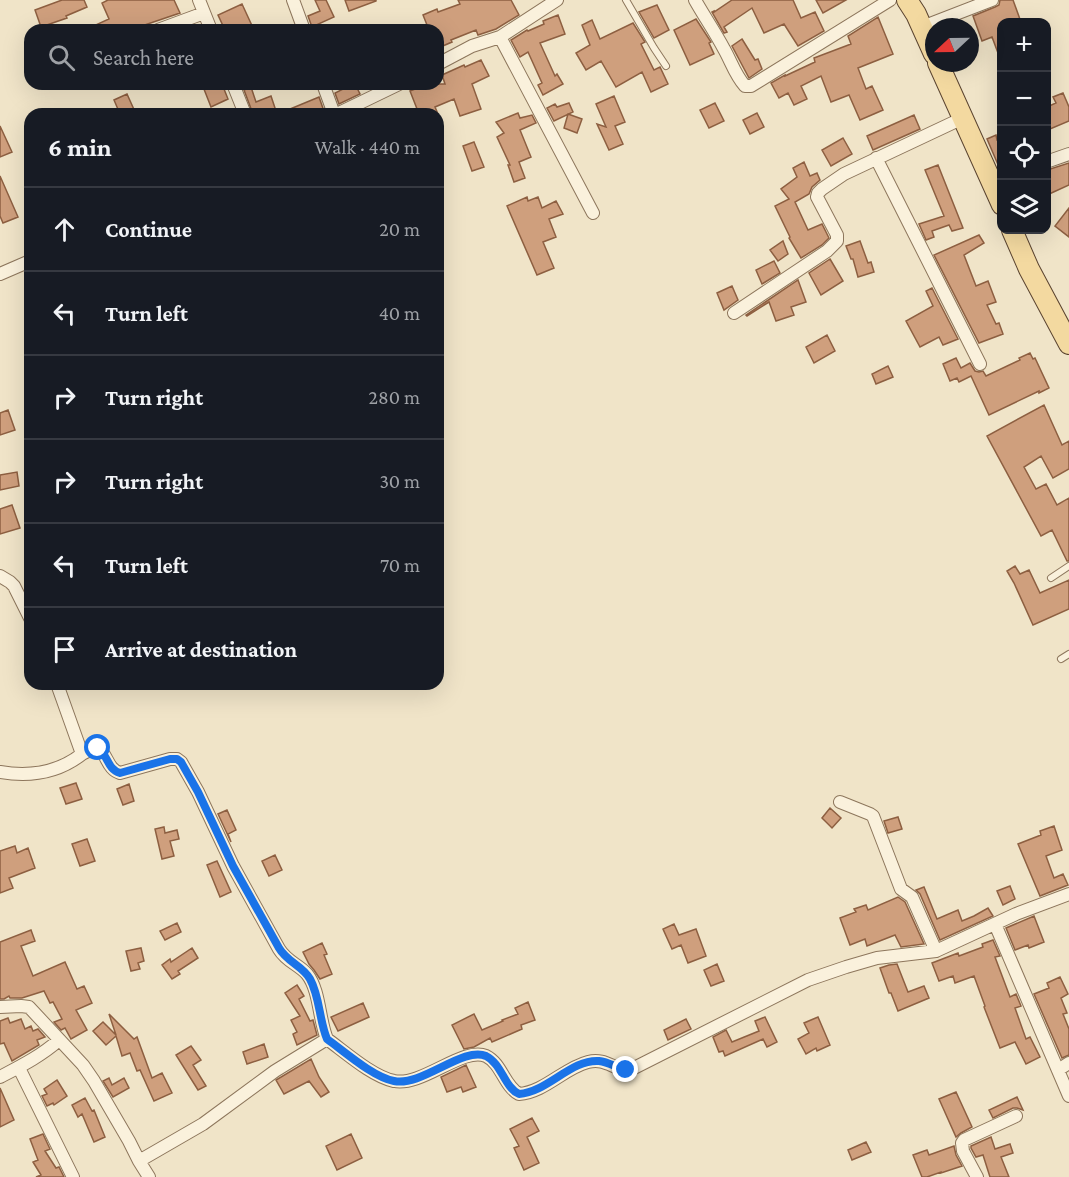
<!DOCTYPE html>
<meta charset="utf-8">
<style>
body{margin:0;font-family:"Crimson Pro",serif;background:#20242c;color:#f1f3f6}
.controls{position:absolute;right:18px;top:18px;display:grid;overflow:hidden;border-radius:12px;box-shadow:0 6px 24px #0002}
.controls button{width:54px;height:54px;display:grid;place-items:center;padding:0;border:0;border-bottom:2px solid #363941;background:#171b24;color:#f1f3f6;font:30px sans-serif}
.compass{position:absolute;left:925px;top:18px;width:54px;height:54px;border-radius:50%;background:#171b24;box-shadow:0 6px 24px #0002;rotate:248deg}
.stop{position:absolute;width:18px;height:18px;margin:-14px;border:4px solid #1a73e8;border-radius:50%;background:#fff}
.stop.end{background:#1a73e8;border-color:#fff;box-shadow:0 2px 6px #0008}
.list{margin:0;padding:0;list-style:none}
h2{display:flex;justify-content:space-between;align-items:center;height:78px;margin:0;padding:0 24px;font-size:26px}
h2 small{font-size:20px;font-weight:400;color:#9ea1a6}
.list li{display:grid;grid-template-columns:39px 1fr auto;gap:18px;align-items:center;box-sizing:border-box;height:84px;padding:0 24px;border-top:2px solid #363941}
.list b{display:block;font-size:22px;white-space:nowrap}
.list em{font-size:20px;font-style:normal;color:#9ea1a6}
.icon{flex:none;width:33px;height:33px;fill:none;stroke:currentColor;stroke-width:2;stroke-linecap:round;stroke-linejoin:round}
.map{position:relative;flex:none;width:1069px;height:1177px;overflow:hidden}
.search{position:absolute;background:#171b24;box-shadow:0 6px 24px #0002;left:24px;top:24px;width:420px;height:66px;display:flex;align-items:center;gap:15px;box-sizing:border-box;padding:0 21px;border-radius:18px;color:#9ea1a6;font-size:22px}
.panel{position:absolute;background:#171b24;box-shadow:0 6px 24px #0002;left:24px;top:108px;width:420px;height:582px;border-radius:18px}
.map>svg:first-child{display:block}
.building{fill:#cf9f7d;stroke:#8d5f41;stroke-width:1.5}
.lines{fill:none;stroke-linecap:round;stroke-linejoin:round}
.service-casing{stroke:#8d765c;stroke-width:8}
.minor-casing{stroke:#8d765c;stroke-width:14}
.primary-casing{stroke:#5b4430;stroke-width:22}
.service{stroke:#faf1dc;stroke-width:6}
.minor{stroke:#faf1dc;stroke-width:12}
.primary{stroke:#f3d9a0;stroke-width:20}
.route{stroke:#1a73e8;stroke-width:8}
</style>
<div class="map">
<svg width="1069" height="1177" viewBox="0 0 1069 1177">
<rect width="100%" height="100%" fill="#f0e4c8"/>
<path class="building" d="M62 0H84L87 7 66 16 67 18 41 27 35 10Z
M108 0H174L180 13 130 30H85L109 19 102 3Z
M315 0H326L334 17 312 27 308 16 320 11Z
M345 0H376V1L349 11Z
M458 0H511L519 15 496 29 478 35 476 30 451 40 452 42 438 48V30H429L423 15 437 9 438 12 460 4Z
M732 0H793L801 18 815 12 824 31 798 46 784 24 764 33 752 8 724 27 727 32 724 33 712 12 714 11V12Z
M816 0H846L823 13Z
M1000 0H1013L1021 22H1002L1001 61 992 37 982 41 973 16 995 7 999 5Z
M242 4 254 30H225L218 15Z
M657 5 669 30 654 38 639 12Z
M558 15 565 34 540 43 555 76 557 74 563 84 543 95 538 85 542 83 528 52 520 57 511 40 527 30 528 31 544 24 543 21Z
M878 17 893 54 858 68 866 89 872 86 883 110 860 120 849 95 831 102 821 76 801 86 807 99 794 105 788 93 779 98 771 83 785 75V76L815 62 814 58 851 44 848 36Z
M696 19 711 42 709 43 714 54 690 65 674 30Z
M592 20 600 39 633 23 645 42 641 44 654 70 660 67 668 84 651 92 642 72 616 87 601 61 586 70 576 53 590 45 582 25Z
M742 39 755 60 758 59 762 69 749 78 732 46Z
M481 60 489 76 472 84 481 109 460 116 454 99 435 107 438 114H419L410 91 428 84H445L442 75 464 65 465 67Z
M202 84H222L228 99 211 107Z
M353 84H355L360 94 339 104 335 93Z
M251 87 256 102 271 96 277 114H253L244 90Z
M1063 93 1069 107V121L1050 129 1047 120V107L1056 103 1053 97Z
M127 94 136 114H120L114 100Z
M614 96 625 122 615 126 623 144 609 150 597 124 606 127 596 104Z
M319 97 325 114H278Z
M569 103 573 112 554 121 547 108 555 104 557 107Z
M715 103 724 121 709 128 700 110Z
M518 113 520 118 532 115 536 123 520 130 531 157 519 162 525 178 514 182 508 165H510L497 137 504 133 496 122Z
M757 113 764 127 750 134 743 120Z
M568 114 582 119 577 133 564 128Z
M914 115 920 129 873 150 867 136Z
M0 126 12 152 0 157Z
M996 135 997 140 1002 138V174L987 139Z
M843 138 852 154 831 166 822 150Z
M474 142 484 167 472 171 463 146Z
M804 162 810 176 817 173 820 180 812 187 809 194 795 202 808 230 822 224 829 238 822 245 801 258 789 238 790 237 775 206 789 199 781 189 797 177 793 168Z
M1069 163V185L1047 195V170Z
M938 165 963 228 952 231 949 225 932 231 934 237 926 240 919 224 944 216 925 170Z
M0 176 18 217 3 223 0 216Z
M527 197 528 201 538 197 542 208 556 201 563 214 549 219 556 237 543 242 554 268 537 275 507 206Z
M1069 208V237L1055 226Z
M979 235 984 243 964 255 976 286 988 281 996 302 987 305 996 324 999 323 1003 334 979 343 934 255Z
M783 241 788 254 778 261 770 250Z
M860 241 868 263 871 262 874 272 858 277 853 259H851L846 246Z
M830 259 843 281 821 295 809 273Z
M774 261 780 273 762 284 756 270Z
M798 280 806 302 791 307 794 315 776 321 769 302 747 316 746 315Z
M732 286 738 300 724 310 717 293Z
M932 288 958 339 943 345 939 337 920 347 906 321 933 306 926 291Z
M827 335 835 351 814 363 806 347Z
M1030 353 1033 359 1035 358 1049 388 1039 393V391L989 415 971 376 959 382 957 378 950 381 943 364 956 358 961 368 970 363 975 371 979 372 983 371 986 376 1020 360 1019 358Z
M888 366 893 377 876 384 872 374Z
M1044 405 1062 445 1069 441V469L1053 478 1041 456 1024 467 1036 489 1046 484 1057 505 1069 498V561H1067L1052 530 1041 536 987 436Z
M8 410 15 430 0 435V413Z
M17 472 19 486 0 490V475Z
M12 505 20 528 0 534V509Z
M1015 566 1020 574 1029 570 1040 593 1069 580V609L1033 625 1014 583 1007 571Z
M76 783 82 799 66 804 60 788Z
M129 784 134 801 123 805 117 789Z
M830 808 841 818 832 828 822 818Z
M227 810 236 830 228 834 231 842 218 814Z
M898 817 902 829 888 833 884 821Z
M1054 826 1062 850 1046 856 1054 878 1063 874 1068 885 1040 896 1018 844 1041 835 1040 831Z
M164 827 165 833 177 830 179 839 170 841 174 856 162 859 155 829Z
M87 839 95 861 80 866 72 844Z
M15 846 17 853 28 848 35 868 9 878 13 888 0 893V851Z
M275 855 282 870 269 876 262 861Z
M217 861 231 892 220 897 207 865Z
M1010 886 1015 899 1003 905 997 891Z
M924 887 937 919 958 910 962 921 974 916 988 908 993 916 940 940 920 894 916 890Z
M898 897 905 902 924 944 901 947 895 935 867 946 865 939 850 945 840 918 856 912 854 909 866 905 868 910Z
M1034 916 1044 942 1029 948 1028 945 1015 950 1006 928Z
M177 923 181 932 165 940 160 931Z
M674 924 679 935 696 929 706 956 688 963 681 945 672 949 663 929Z
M31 930 35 941 21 946 33 976 65 962 77 989 84 986 92 1003 76 1010 87 1030 71 1039 65 1028 61 1030 54 1022 62 1019 53 1002 50 1003 44 991 22 998H10L9 996 4 999H0V942Z
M993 940 1000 956 995 957 1010 997 1016 994 1021 1006 1015 1008 1026 1039 1030 1037 1040 1057 1026 1064 1015 1042 1000 1048 984 1007 985 1006 974 976 955 983 953 976 939 981 932 963 958 953 959 956 983 947 982 944Z
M322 943 327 954 324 955 332 974 320 979 314 970 309 964 303 952Z
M141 948 144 961 138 963 140 969 131 971 126 951Z
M192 948 198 958 178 971 180 974 172 979 162 965 170 959 171 962Z
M717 964 724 981 711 986 704 970Z
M897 964 908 992 924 986 929 998 898 1011 891 993H889L880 968 889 965Z
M1060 977 1068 994 1061 998 1067 1013 1063 1014 1069 1029V1055L1062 1058 1034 994 1049 988 1047 983Z
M297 985 304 996 299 999 310 1021 313 1020 317 1035 297 1045 293 1034 297 1032 291 1020 300 1016 285 993Z
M528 1002 535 1020 521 1025 522 1029 492 1042 490 1038 474 1047 464 1049 452 1025 474 1014 482 1030 503 1021 502 1020 518 1014 515 1008Z
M363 1003 369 1017 338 1031 331 1017Z
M109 1014 134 1039 137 1037 152 1078 162 1073 172 1093 154 1101 140 1070 137 1071 130 1053 122 1056 116 1036 106 1045 93 1031 103 1022 116 1035Z
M765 1017 777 1042 767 1047 763 1039 725 1056 723 1051 719 1052 713 1037 726 1030 732 1042 759 1031 755 1021Z
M818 1017 830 1045 817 1051 816 1048 806 1054 798 1039 809 1033 804 1023Z
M8 1018 10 1023 21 1019 25 1029 31 1026 33 1031 38 1029 45 1037 37 1040 39 1045 12 1061 4 1043 0 1044V1021Z
M686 1019 691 1029 668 1040 664 1030Z
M264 1044 268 1057 247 1064 243 1052Z
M191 1046 201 1060 193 1065 206 1086 198 1090 176 1055Z
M311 1059 319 1077 329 1092 321 1097 309 1081 284 1094 276 1080Z
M466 1065 476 1087 463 1092 461 1087 447 1092 441 1077Z
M109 1078 112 1085 124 1078 129 1088 113 1097 103 1081Z
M57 1080 67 1096 54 1105 53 1103 47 1106 42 1096 47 1094 44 1089Z
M0 1088 14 1120 0 1127Z
M956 1092 972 1127 961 1133 956 1137 939 1099Z
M1017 1097 1023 1110 1017 1108H1013L993 1118 989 1110Z
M85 1098 92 1111 94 1110 105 1137 94 1142 82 1114 78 1117 72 1105Z
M532 1118 539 1131 527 1137 539 1163 524 1170 514 1148 519 1146 510 1129Z
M43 1134 50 1149 45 1151 56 1168 59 1167 64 1177H36L41 1175 33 1162 38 1160 30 1139Z
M351 1134 362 1158 337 1170 326 1146Z
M991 1137 995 1149 1010 1144 1013 1153 1001 1157 1009 1177H990L983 1155 976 1157 971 1148V1146Z
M866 1142 871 1152 852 1160 848 1150Z
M954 1146 956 1155 962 1166 941 1173V1172L927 1177H922L913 1155 927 1150 929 1155Z"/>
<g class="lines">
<defs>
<path id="service" d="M626 0 654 48 666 66
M1051 578 1069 566
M1061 659 1069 654"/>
<path id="minor" d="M199 0 211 30
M293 0 304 30
M695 0C704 16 715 32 724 49 731 61 735 75 745 86H751L890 0
M922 27 992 0
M158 30 204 13
M500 37 593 213
M438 64 472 46 500 37 557 0
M233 84 245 114
M323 84 334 114
M337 114 399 84
M876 158 980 364
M1046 162 1069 154
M0 274 30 261
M734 313 827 251 837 241V235L817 197 818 193 822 189 844 174 963 118
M0 576 10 582 14 586 30 618
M57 684 82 754 90 750 98 748C108 755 107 769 120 773L170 759H177L181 762 198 792 233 866 279 949C287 962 298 964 307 974 320 990 319 1021 327 1039 345 1052 373 1077 394 1081 422 1087 463 1046 486 1056 502 1064 504 1086 519 1094 545 1092 564 1068 588 1062 609 1057 615 1074 634 1068L808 980 846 967 877 958 936 951 1016 914 1069 894
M0 772C30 777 58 773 82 754
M840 802 870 814 873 816 901 889 912 897 936 951
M995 924 1069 1096
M0 1007 21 1006 29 1007 83 1065 94 1081 129 1141 139 1161 149 1177
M19 1068 73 1177
M1058 1070 1069 1063
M0 1077C21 1066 41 1056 59 1040
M139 1161 203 1124 275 1071 327 1039
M977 1177 963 1151 962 1143 964 1140 1016 1116"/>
<path id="primary" d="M907 0 916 14 934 54
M938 63 1002 205
M1012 230 1029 269 1069 344"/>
</defs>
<use href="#service" class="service-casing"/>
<use href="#minor" class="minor-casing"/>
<use href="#primary" class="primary-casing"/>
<use href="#service" class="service"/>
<use href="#minor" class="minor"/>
<use href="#primary" class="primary"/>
</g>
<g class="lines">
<path class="route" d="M98 748C108 755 107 769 120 773L170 759H177L181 762 198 792 233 866 279 948C287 962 303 966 310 979 320 997 319 1020 327 1039 345 1052 373 1077 394 1081 422 1087 463 1046 486 1056 502 1064 504 1087 519 1094 548 1092 571 1059 599 1061 609 1062 617 1068 626 1070"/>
</g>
</svg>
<div class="controls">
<button>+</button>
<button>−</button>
<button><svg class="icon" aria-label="locate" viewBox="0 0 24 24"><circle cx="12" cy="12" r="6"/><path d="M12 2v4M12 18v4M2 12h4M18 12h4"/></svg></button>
<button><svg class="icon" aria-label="layers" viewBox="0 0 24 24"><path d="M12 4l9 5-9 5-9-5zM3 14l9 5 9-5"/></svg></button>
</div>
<svg class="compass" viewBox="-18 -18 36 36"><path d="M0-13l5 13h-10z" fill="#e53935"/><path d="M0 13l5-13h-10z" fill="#9ea1a6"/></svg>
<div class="stop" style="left:98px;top:748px"></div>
<div class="stop end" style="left:626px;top:1070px"></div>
<div class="search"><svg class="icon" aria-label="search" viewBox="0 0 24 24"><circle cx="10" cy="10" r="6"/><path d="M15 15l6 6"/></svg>Search here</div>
<section class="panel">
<h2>6 min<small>Walk · 440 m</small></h2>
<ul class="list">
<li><svg class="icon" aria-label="ahead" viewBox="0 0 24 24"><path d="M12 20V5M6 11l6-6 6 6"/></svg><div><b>Continue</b></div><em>20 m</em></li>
<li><svg class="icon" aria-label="left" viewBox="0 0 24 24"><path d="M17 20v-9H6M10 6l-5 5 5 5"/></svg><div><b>Turn left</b></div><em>40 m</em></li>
<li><svg class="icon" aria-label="right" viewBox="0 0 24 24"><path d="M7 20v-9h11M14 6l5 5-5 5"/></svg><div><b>Turn right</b></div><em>280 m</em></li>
<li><svg class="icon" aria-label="right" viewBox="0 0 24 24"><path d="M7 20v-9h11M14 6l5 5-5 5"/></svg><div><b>Turn right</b></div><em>30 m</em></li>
<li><svg class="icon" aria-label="left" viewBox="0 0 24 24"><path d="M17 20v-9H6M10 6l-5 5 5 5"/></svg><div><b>Turn left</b></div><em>70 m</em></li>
<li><svg class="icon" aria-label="arrive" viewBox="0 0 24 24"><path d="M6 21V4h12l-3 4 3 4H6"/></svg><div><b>Arrive at destination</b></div></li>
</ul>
</section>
</div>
